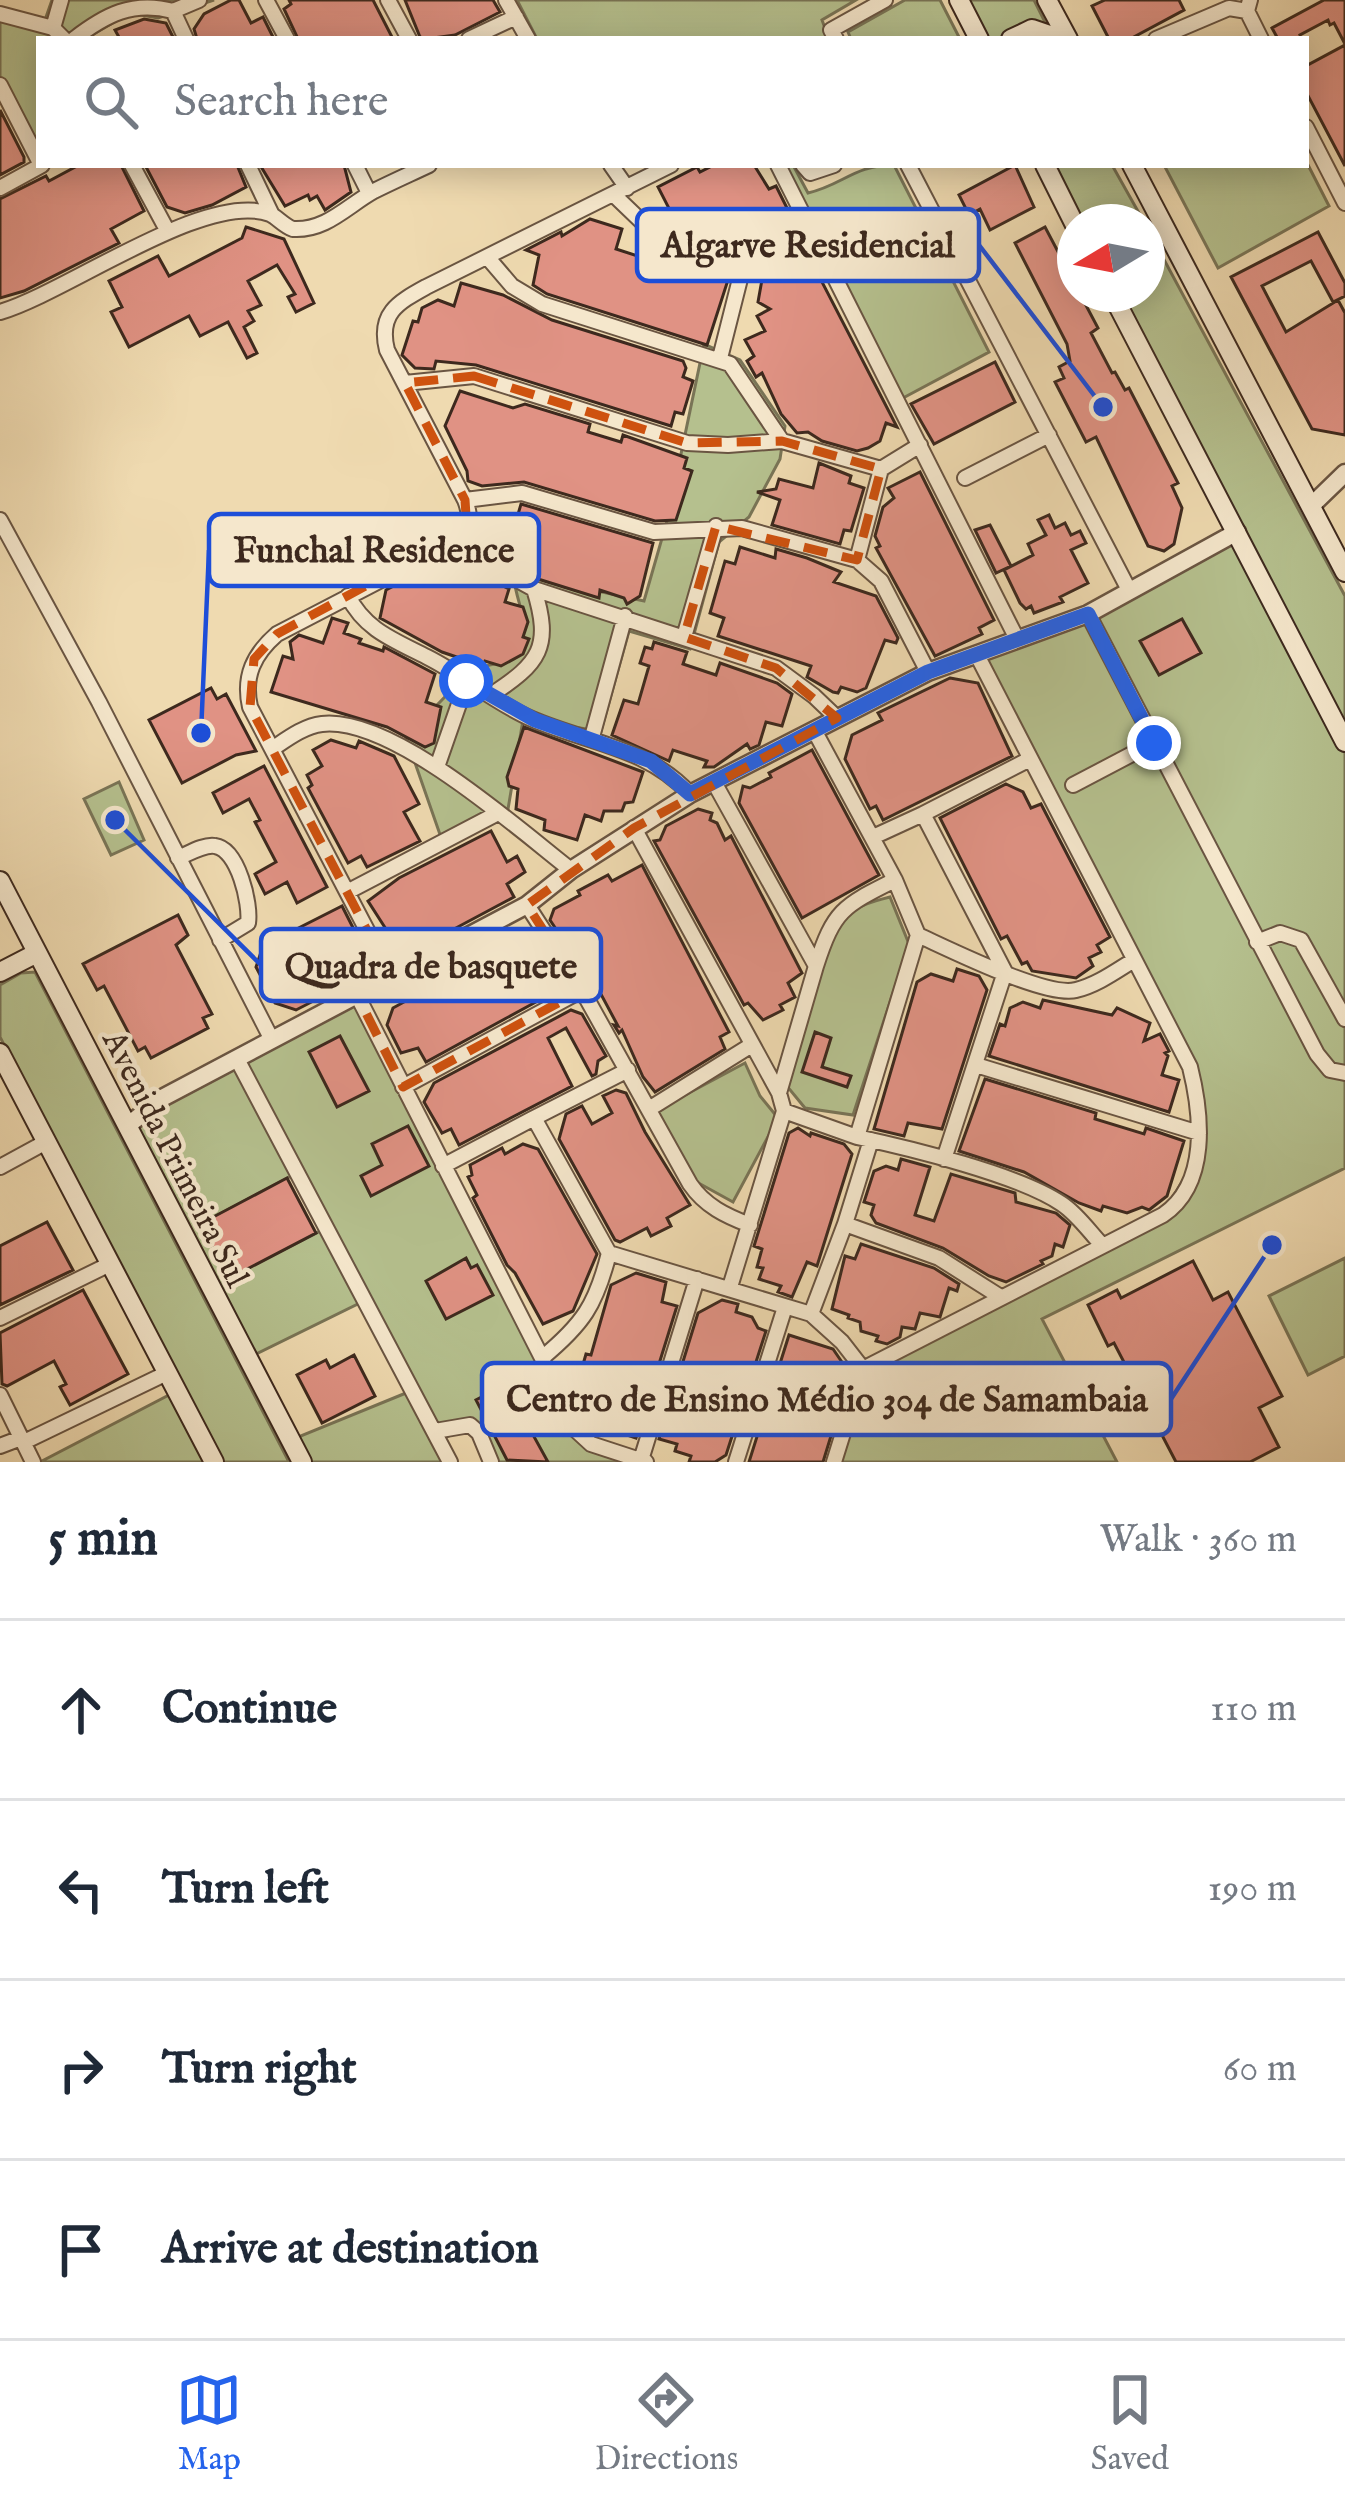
<!DOCTYPE html>
<meta charset="utf-8">
<style>
body{margin:0;font-family:"IM FELL English",serif;background:#f2f2f3;color:#1f2937}
.compass{position:absolute;left:1057px;top:204px;width:108px;height:108px;border-radius:50%;background:#fff;box-shadow:0 6px 30px #0003;rotate:260deg}
.stop{position:absolute;width:36px;height:36px;margin:-27px;border:9px solid #2563eb;border-radius:50%;background:#fff}
.stop.end{background:#2563eb;border-color:#fff;box-shadow:0 3px 12px #0008}
.list{margin:0;padding:0;list-style:none}
h2{display:flex;justify-content:space-between;align-items:center;height:156px;margin:0;padding:0 48px;font-size:51px}
h2 small{font-size:39px;font-weight:400;color:#747a83}
.list li{display:grid;grid-template-columns:78px 1fr auto;gap:36px;align-items:center;box-sizing:border-box;height:180px;padding:0 48px;border-top:3px solid #e0e1e3}
.list b{display:block;font-size:45px;white-space:nowrap}
.list em{font-size:39px;font-style:normal;color:#747a83}
.icon{flex:none;width:66px;height:66px;fill:none;stroke:currentColor;stroke-width:2;stroke-linecap:round;stroke-linejoin:round}
.map{position:relative;flex:none;width:1345px;height:1462px;overflow:hidden}
.search{position:absolute;background:#fff;box-shadow:0 6px 30px #0003;left:36px;right:36px;top:36px;height:132px;display:flex;align-items:center;gap:30px;box-sizing:border-box;padding:0 42px;border-radius:0px;color:#747a83;font-size:45px}
.sheet{height:876px;background:#fff}
nav{display:flex;justify-content:space-around;align-items:center;box-sizing:border-box;height:168px;border-top:3px solid #e0e1e3;background:#fff;font-size:33px;color:#747a83}
nav a{display:grid;justify-items:center;gap:6px}
nav .on{color:#2563eb}
.map>svg:first-child{display:block}
.green{fill:#b5c08e;stroke:#797456;stroke-width:3;fill-rule:evenodd}
.building{fill:#e09284;stroke:#3d291e;stroke-width:3}
.lines{fill:none;stroke-linecap:round;stroke-linejoin:round}
.minor-casing{stroke:#6a5542;stroke-width:18}
.tertiary-casing{stroke:#6a5542;stroke-width:21}
.secondary-casing{stroke:#3d291e;stroke-width:22}
.minor{stroke:#f5e7cc;stroke-width:14}
.tertiary{stroke:#f5e7cc;stroke-width:16}
.secondary{stroke:#f5e7cc;stroke-width:18}
.route{stroke:#2563eb;stroke-width:15}
.marked{fill:none;stroke:#ce520f;stroke-width:9;stroke-dasharray:24 15;stroke-linejoin:round}
.labels{text-anchor:middle;stroke-width:9;stroke-linejoin:round;paint-order:stroke}
.street-label{font-size:33px;fill:#3d291e;stroke:#f5e7cc}
.leader{fill:none;stroke:#1d4ed8;stroke-width:4.5}
.callout-dot{fill:#1d4ed8;stroke:#f5e7cc;stroke-width:4.5}
.callout{fill:#f5e7cc;stroke:#1d4ed8;stroke-width:4.5}
.callout-label{font-size:36px;text-anchor:middle;font-weight:bold;fill:#3d291e}
</style>
<div class="map">
<svg width="1345" height="1462" viewBox="0 0 1345 1462">
<rect width="100%" height="100%" fill="#efdab0"/>
<filter id="stains"><feTurbulence type="fractalNoise" baseFrequency=".00167" numOctaves="4"/><feColorMatrix values="0 0 0 0 .2 0 0 0 0 .09 0 0 0 0 .02 0 0 0 .5 -.17"/></filter>
<radialGradient id="worn" r=".72"><stop offset=".6" stop-color="#630" stop-opacity="0"/><stop offset="1" stop-color="#630" stop-opacity=".3"/></radialGradient>
<path class="green" d="M52 0H214L158 18 130 13 85 39H39V165L0 90V14L45 20Z
M517 0H856L822 20 829 39H537Z
M905 0H940L960 39H851L848 32Z
M967 0H1034L1047 26 1020 24 1002 39H987Z
M1306 161 1329 206 1218 268 1164 165H1306Z
M784 165H793L808 193C843 185 854 165 894 165L989 352 903 398Z
M1052 165H1112L1144 222H1082Z
M1147 228 1345 596V727L1119 294H1147Z
M704 344 740 360 785 426 780 459 749 517 719 542 690 649 629 631 601 731 523 720 507 815 444 846 406 737 472 669 508 661C535 616 518 617 513 573L644 601 667 521Z
M1237 532 1345 742V1168L1042 1319 1117 1462H831L863 1369 1162 1215 1195 1160V1086L977 655 1088 614Z
M119 782 144 840 111 855 84 799Z
M890 897 909 944 853 1115 805 1108 786 1085C797 1044 814 942 846 916 859 905 874 901 890 897Z
M35 972 289 1462H221L0 1037V985L21 973Z
M356 999 566 1421 592 1444 646 1462H486L468 1427 440 1440 362 1302 256 1354 121 1117ZM297 1173 326 1228 230 1277 201 1224Z
M745 1063 760 1096 778 1118 733 1202 693 1180 657 1110Z
M1345 1258V1356L1308 1375 1269 1296Z
M406 1393 444 1462H307L298 1437Z
M169 1395 204 1462H40Z"/>
<path class="building" d="M231 0H239L251 23 263 17 274 39H197L194 29 204 14Z
M289 0H373L393 39H298L284 9 291 4Z
M405 0H493L500 12 455 35 426 39 420 37Z
M1105 0H1179L1184 10 1130 39H1109L1092 6Z
M1324 0H1345V44L1334 23 1330 25 1328 20 1300 35 1302 39H1278L1272 28Z
M144 19 166 23 174 39H120L115 30Z
M1345 45V166L1306 92V66Z
M0 110 24 157V162L0 175Z
M79 165H121L144 211 111 229 119 243 24 291 0 298V199L46 176 49 181Z
M145 165H237L246 187 212 205 185 213 167 207Z
M260 165H344L351 192 325 210 317 196 310 200 308 195 285 206Z
M714 165H754L769 189 776 186 793 220 737 253 728 251 723 241 715 246 690 237 683 225 679 228 658 187 697 167 700 172Z
M1015 165 1034 207 990 230 980 209 969 215 959 195Z
M590 219 622 229 616 249 650 260 652 250 728 280 707 345 547 294 533 285 539 255 526 250 561 232 562 236Z
M246 227 284 239 314 303 296 312 288 297 295 294 277 265 248 281 261 305 248 311 254 321 244 327 257 353 247 358 228 322 200 336 189 316 129 347 111 312 122 307 109 281 158 256 169 276 242 238Z
M1045 227 1075 284V294H1080L1098 328 1091 333 1112 373 1115 372 1125 390 1129 388 1178 483 1172 486 1182 508 1174 544 1164 551 1148 546 1096 437 1086 442 1055 382 1064 378 1059 367 1070 361 1067 344 1015 243Z
M1318 232 1345 283V296L1333 302 1311 261 1262 286 1286 332 1338 300 1345 313V435L1312 429 1231 277Z
M806 251 897 427 886 423 880 441 868 448 857 451 822 441 808 432 797 433 781 414 762 373 756 377 747 361 754 356 745 340 765 331 757 316 770 309 758 302 763 274Z
M461 283 503 295 552 320 683 361 686 368 683 377 693 381 683 414 675 412 671 426 476 365 436 361 434 369 415 368 402 355 413 321 418 322 422 308 438 300 454 306Z
M995 362 1015 402 934 444 911 404Z
M460 391 513 408 525 404 590 424 588 432 621 442 623 435 687 458 684 468 692 471 676 520 655 521 524 482 482 486 468 481 467 471 445 426Z
M819 463 851 476 849 483 864 488 851 531 844 530 840 544 772 525 780 500 757 492 776 489 779 479 813 488Z
M920 472 994 620 979 628 982 634 935 656 876 548 880 546 875 536 883 507 894 498 888 488Z
M521 504 653 543 640 596 627 604 624 598 600 590 599 598 538 579 533 576 534 571 517 565 508 549Z
M1049 515 1055 528 1065 523 1071 535 1080 531 1086 543 1071 550 1088 583 1060 597 1063 602 1034 613 1031 606 1026 609 1020 603 1004 570 1033 555 1028 544 1046 535 1038 520Z
M990 525 1011 566 996 573 975 530Z
M740 547 775 558 776 549 807 558 841 572 834 582 876 596 898 638 896 643 885 640 866 688 857 692 841 687 838 693 833 692 807 677 811 666 718 636 724 618 710 613 725 561 735 564Z
M448 558 479 567 477 573 509 589 505 602 523 607 528 622 523 637 529 639 523 654 501 666 485 661 483 666 442 652 380 618 386 590Z
M332 618 348 623 344 633 361 639 359 643 383 651 384 647 435 674 426 702 441 707 434 743 425 747 387 727 271 692 283 656 293 659 290 642 299 635 323 643Z
M1182 619 1201 653 1159 675 1140 641Z
M654 642 687 652 683 664 716 675 720 663 777 683 792 694 782 726 766 722 759 745 750 749 747 744 714 767H704L707 761 673 750 669 761 612 735 624 700 638 704 649 666 640 663 645 647 652 649Z
M950 678 978 683 1012 756 883 820 876 806 870 809 845 759 852 735 882 720 878 713Z
M211 688 217 699 226 694 256 751 236 755 182 783 149 720Z
M524 727 643 772 633 802 625 803 622 811H604L601 821 585 815 577 840 544 830 545 820 516 809 518 789 509 786 507 777Z
M331 740 356 748 359 741 394 756 419 804 404 812 420 841 367 867 361 856 348 863 308 788 312 785 307 775 322 766 313 750Z
M812 750 879 875 802 918 739 803 743 786 750 788 771 777 769 773Z
M264 766 327 887 297 903 287 882 265 894 255 874 276 862 255 822 260 820 249 799 223 813 213 793Z
M1006 784 1023 792 1031 808 1041 804 1110 937 1097 945 1101 952 1089 958 1093 966 1076 978 1032 971 1027 962 1022 964 1007 936 1001 939 940 818Z
M698 809 712 813 710 820 717 823 725 840 731 836 802 973 788 983 795 997 780 1005 783 1010 763 1020 748 1003 744 1005 654 841 660 840 666 826Z
M491 831 507 862 517 856 525 872 507 884 514 897 411 952 402 935 393 940 368 901 399 878Z
M642 865 729 1032 720 1037 725 1049 655 1092 643 1077 622 1030 619 1033 614 1025 618 1026 573 942 566 944 550 920 554 909 580 895 578 891 608 875 612 881Z
M342 906 371 963 328 987 331 992 296 1010 275 1003 256 967 263 946Z
M178 915 188 935 176 945 212 1014 203 1018 208 1028 151 1058 145 1047 138 1051 104 986 97 990 83 964Z
M508 941 514 952 537 942 553 974 545 997 426 1062 418 1048 401 1053 387 1025 393 1008 426 990 423 984 438 976 434 969 479 945 485 953Z
M957 969 979 976 987 990 942 1129 908 1123 904 1136 874 1129 917 982 931 974 953 981Z
M1043 1000 1112 1015 1117 1008 1150 1023 1144 1041 1160 1034 1169 1051 1165 1053 1168 1056 1162 1075 1179 1080 1169 1112 989 1056 1000 1024 1005 1026 1010 1008 1023 1002 1040 1008Z
M571 1010 582 1014 606 1056 598 1061 596 1074 592 1076 566 1028 548 1038 572 1086 459 1145 451 1129 442 1133 424 1102 434 1083Z
M815 1032 831 1038 822 1067 851 1076 847 1087 802 1072Z
M340 1036 369 1091 337 1107 309 1052Z
M985 1079 1096 1113 1095 1119 1144 1134 1146 1128 1184 1141 1167 1196 1149 1210 1142 1207 1127 1213 1103 1206 1101 1211 1079 1203 1024 1172 959 1151Z
M616 1090 626 1093 645 1132 690 1205 667 1218 671 1226 651 1236 647 1228 620 1242 615 1240 559 1139 566 1114 582 1106 592 1124 612 1113 603 1096Z
M408 1126 429 1166 371 1196 361 1176 382 1165 372 1144Z
M798 1128 810 1136 811 1133 844 1144 852 1154 817 1266 807 1262 792 1297 778 1292 781 1286 759 1279 763 1268 757 1267 762 1249 754 1246 789 1133Z
M523 1144 538 1149 597 1254 573 1311 543 1324 515 1273 507 1265 473 1198 477 1195 468 1177 472 1175 470 1165 502 1148 505 1154Z
M901 1159 930 1167 915 1215 934 1221 951 1174 1015 1193 1016 1202 1056 1213 1070 1225 1063 1247 1055 1244 1052 1256 1041 1261 1043 1264 1006 1282 989 1276 943 1248 876 1223 871 1215 874 1205 864 1202 874 1171 886 1166 898 1170Z
M287 1178 316 1233 230 1278 200 1224Z
M47 1222 73 1270 0 1305V1246Z
M861 1244 934 1268 959 1284 957 1291 949 1288 940 1317 920 1313 915 1329 902 1327 900 1337 887 1344 876 1341 878 1336 861 1331 860 1322 848 1318 849 1315 832 1309 845 1256 855 1259Z
M466 1258 471 1268 477 1265 493 1295 446 1319 426 1281Z
M1193 1261 1213 1300 1228 1292 1282 1396 1259 1408 1279 1447 1250 1462H1176L1114 1343 1108 1346 1088 1305 1117 1290 1121 1298Z
M636 1273 666 1282 662 1302 677 1306 636 1438 594 1424 579 1414 571 1383 574 1373 580 1375 586 1354 591 1355 611 1285Z
M83 1290 128 1374 70 1405 60 1387 66 1384 54 1361 7 1386 2 1384 0 1333Z
M722 1300 738 1304 736 1312 752 1317 758 1328 766 1331 726 1455 715 1462H689L691 1456 675 1451 677 1444 659 1439 698 1313Z
M789 1335 833 1349 850 1374 823 1462H749Z
M354 1355 375 1396 322 1423 297 1375 326 1360 330 1368Z
M507 1384 517 1404 532 1396 543 1416 527 1424 548 1462 507 1460 476 1400Z"/>
<g class="lines">
<defs>
<path id="minor" d="M266 0 287 39
M388 0 409 39
M506 0 528 39
M1250 0 1247 11 1261 39
M173 11 199 0
M0 14 53 28 64 39
M53 28 61 0
M74 39C105 15 133 0 173 11L186 39
M469 39 516 17
M836 39 831 30 885 0
M1156 39 1229 8 1247 11
M0 85 39 161
M1306 127 1345 203
M132 165 167 230
M248 165 272 215
M355 165 369 193
M611 165 627 188
M778 165 1017 639
M803 165 810 173 834 165
M908 165 1129 590
M0 188 42 165
M614 195 664 243 743 267
M488 258 512 286 542 304 730 364 782 441
M0 312C68 292 206 190 270 214 277 217 284 226 293 229 326 231 347 206 374 191 392 182 410 174 429 165
M720 358 743 267 808 226
M405 383 474 376 687 443 728 445 782 441 881 469 920 445
M881 469 857 560 881 581 928 672
M965 478 1049 435
M465 500 522 493 654 532 742 528 857 560
M0 520 99 702 272 1040
M467 531 514 578 534 589 776 668 814 696 837 718
M348 596C365 630 394 640 427 657 463 675 495 703 532 719 588 743 647 747 690 794
M1088 614 1317 1054 1330 1070 1345 1073
M684 637 716 526
M491 695C540 663 552 647 534 589
M592 737 625 616
M272 749C287 739 304 726 322 724 392 716 517 828 571 870
M437 767 467 681
M715 784 816 966 779 1093
M1073 785 1153 743
M923 814 1030 759
M634 828 779 1093 784 1111 730 1287
M873 837 923 814 1005 972 944 1159
M178 858C188 854 204 844 215 846 238 849 251 904 248 923L220 940
M349 891 498 813
M527 905 582 990 690 1184C705 1206 726 1216 750 1225
M918 935C949 949 1047 998 1076 990 1097 985 1116 971 1134 960
M1257 942 1280 933 1301 940 1345 1019
M816 966C834 910 843 906 895 880
M392 978 250 707C243 676 254 654 277 634L456 541C470 528 472 518 465 500L387 350C378 314 397 303 426 287L671 165
M358 997 542 1358 566 1421 591 1444 646 1462
M237 1059 450 1462
M976 1065 1199 1133
M403 1087 582 990
M649 1109 750 1046
M784 1111 857 1137 918 935 895 880 814 730
M534 1118 628 1070
M857 1137C909 1148 1020 1175 1062 1204 1077 1214 1089 1231 1101 1244
M443 1166 534 1118 609 1253 811 1314 842 1342 863 1369
M0 1167 46 1142
M845 1224 939 1258 999 1296
M811 1314 845 1224 871 1140
M0 1318 110 1264
M542 1358C583 1324 596 1305 609 1253
M0 1395 33 1462
M435 1431 470 1425 479 1433 491 1462
M24 1442 167 1373
M0 1446 21 1438
M641 1460 697 1279
M736 1462 785 1307
M834 1462 863 1369 1163 1215C1209 1184 1202 1115 1190 1067L977 655"/>
<path id="tertiary" d="M1311 506 1345 473
M127 1126 164 1097 527 905 571 870 690 794 928 672 1088 614 1237 532"/>
<path id="secondary" d="M959 0 979 39
M1047 0 1068 39
M1011 39 1032 29 1061 39
M1045 165 1075 225
M1132 165 1345 572
M1112 294 1345 742
M0 881 302 1462
M0 972 37 953
M0 1053 214 1462"/>
</defs>
<use href="#minor" class="minor-casing"/>
<use href="#tertiary" class="tertiary-casing"/>
<use href="#secondary" class="secondary-casing"/>
<use href="#minor" class="minor"/>
<use href="#tertiary" class="tertiary"/>
<use href="#secondary" class="secondary"/>
</g>
<g class="lines">
<path class="route" d="M466 681 535 720 651 761 690 794 928 672 1088 614 1154 743"/>
</g>
<path class="marked" d="M474 376 687 443 782 441 881 469 857 560 716 526 684 637 776 668 837 718 634 828 527 905 582 990 403 1087 358 997 392 978 250 707 254 659 277 634 467 531 465 500 405 383Z"/>
<g class="labels">
<g class="street-label">
<text transform="translate(177 1158) rotate(63)" y="12">Avenida Primeira Sul</text>
</g>
</g>
<path class="leader" d="M1103 407L979 245M201 733L209 550M115 820L261 965M1272 1245L1171 1399"/>
<g class="callout-dot">
<circle cx="1103" cy="407" r="12"/>
<circle cx="201" cy="733" r="12"/>
<circle cx="115" cy="820" r="12"/>
<circle cx="1272" cy="1245" r="12"/>
</g>
<g class="callout">
<rect x="637" y="209" width="342" height="72" rx="12"/>
<rect x="209" y="514" width="330" height="72" rx="12"/>
<rect x="261" y="929" width="340" height="72" rx="12"/>
<rect x="482" y="1363" width="689" height="72" rx="12"/>
</g>
<g class="callout-label">
<text x="808" y="257">Algarve Residencial</text>
<text x="374" y="562">Funchal Residence</text>
<text x="431" y="978">Quadra de basquete</text>
<text x="827" y="1411">Centro de Ensino Médio 304 de Samambaia</text>
</g>
<rect width="100%" height="100%" filter="url(#stains)"/>
<rect width="100%" height="100%" fill="url(#worn)"/>
</svg>
<svg class="compass" viewBox="-18 -18 36 36"><path d="M0-13l5 13h-10z" fill="#e53935"/><path d="M0 13l5-13h-10z" fill="#747a83"/></svg>
<div class="stop" style="left:466px;top:681px"></div>
<div class="stop end" style="left:1154px;top:743px"></div>
<div class="search"><svg class="icon" aria-label="search" viewBox="0 0 24 24"><circle cx="10" cy="10" r="6"/><path d="M15 15l6 6"/></svg>Search here</div>
</div>
<section class="sheet">
<h2>5 min<small>Walk · 360 m</small></h2>
<ul class="list">
<li><svg class="icon" aria-label="ahead" viewBox="0 0 24 24"><path d="M12 20V5M6 11l6-6 6 6"/></svg><div><b>Continue</b></div><em>110 m</em></li>
<li><svg class="icon" aria-label="left" viewBox="0 0 24 24"><path d="M17 20v-9H6M10 6l-5 5 5 5"/></svg><div><b>Turn left</b></div><em>190 m</em></li>
<li><svg class="icon" aria-label="right" viewBox="0 0 24 24"><path d="M7 20v-9h11M14 6l5 5-5 5"/></svg><div><b>Turn right</b></div><em>60 m</em></li>
<li><svg class="icon" aria-label="arrive" viewBox="0 0 24 24"><path d="M6 21V4h12l-3 4 3 4H6"/></svg><div><b>Arrive at destination</b></div></li>
</ul>
</section>
<nav>
<a class="on"><svg class="icon" aria-label="map" viewBox="0 0 24 24"><path d="M3 6l6-2 6 2 6-2v14l-6 2-6-2-6 2zM9 4v14M15 6v14"/></svg>Map</a>
<a><svg class="icon" aria-label="directions" viewBox="0 0 24 24"><path d="M12 3l9 9-9 9-9-9zM9 14v-3h6M13 9l2 2-2 2"/></svg>Directions</a>
<a><svg class="icon" aria-label="saved" viewBox="0 0 24 24"><path d="M7 4h10v16l-5-4-5 4z"/></svg>Saved</a>
</nav>
